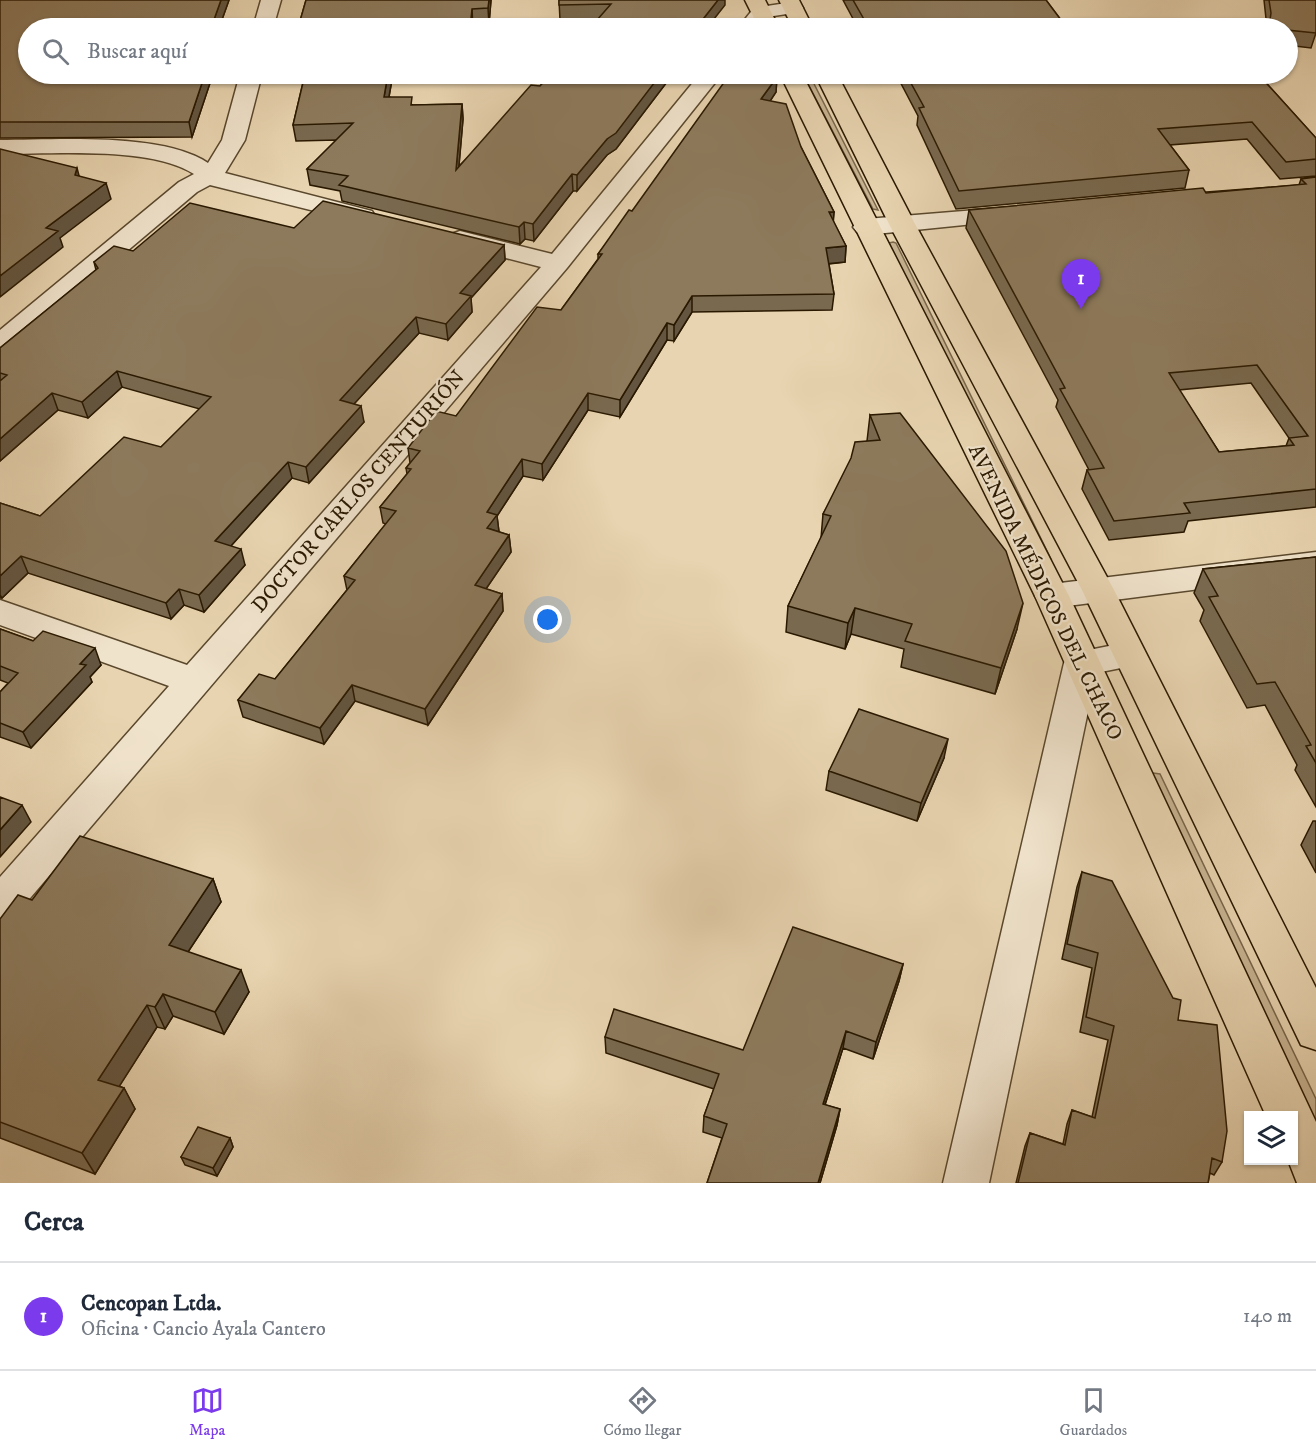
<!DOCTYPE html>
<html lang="es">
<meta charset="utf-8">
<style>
body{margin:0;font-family:"IM FELL DW Pica",serif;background:#f6f6f7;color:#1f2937}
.controls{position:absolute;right:18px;bottom:18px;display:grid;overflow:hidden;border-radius:0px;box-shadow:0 2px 4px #0004}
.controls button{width:54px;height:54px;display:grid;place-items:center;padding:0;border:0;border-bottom:2px solid #e0e1e3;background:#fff;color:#1f2937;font:30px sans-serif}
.you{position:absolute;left:548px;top:620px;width:21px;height:21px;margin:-15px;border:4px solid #fff;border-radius:50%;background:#1a73e8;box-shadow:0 0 0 9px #1a73e833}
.badge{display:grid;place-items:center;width:39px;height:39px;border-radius:50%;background:#7c3aed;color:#fff;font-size:20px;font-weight:700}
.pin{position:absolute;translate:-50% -50px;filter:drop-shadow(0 2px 3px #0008)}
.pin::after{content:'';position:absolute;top:32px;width:21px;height:18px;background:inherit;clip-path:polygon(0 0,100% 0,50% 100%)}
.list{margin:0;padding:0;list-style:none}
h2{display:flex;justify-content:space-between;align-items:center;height:78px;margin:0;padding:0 24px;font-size:26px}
h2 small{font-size:20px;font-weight:400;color:#747a83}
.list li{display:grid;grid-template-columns:39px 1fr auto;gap:18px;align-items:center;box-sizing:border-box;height:108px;padding:0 24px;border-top:2px solid #e0e1e3}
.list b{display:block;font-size:22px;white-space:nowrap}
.list p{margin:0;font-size:20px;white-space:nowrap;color:#747a83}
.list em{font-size:20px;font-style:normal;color:#747a83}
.icon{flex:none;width:33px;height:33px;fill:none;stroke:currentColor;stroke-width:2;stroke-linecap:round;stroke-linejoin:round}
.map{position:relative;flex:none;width:1316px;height:1183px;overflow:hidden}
.search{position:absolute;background:#fff;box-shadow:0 2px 4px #0004;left:18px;right:18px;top:18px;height:66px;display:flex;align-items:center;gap:15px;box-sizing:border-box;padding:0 21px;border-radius:33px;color:#747a83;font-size:22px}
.sheet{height:186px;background:#fff}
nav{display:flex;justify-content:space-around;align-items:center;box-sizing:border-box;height:84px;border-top:2px solid #e0e1e3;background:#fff;font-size:16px;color:#747a83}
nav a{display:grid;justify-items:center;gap:3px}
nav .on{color:#7c3aed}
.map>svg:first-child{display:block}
.green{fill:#c8b492;stroke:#79664a;stroke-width:1.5}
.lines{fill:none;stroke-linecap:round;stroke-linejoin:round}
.minor-casing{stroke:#5a482d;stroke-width:3}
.major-casing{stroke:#2a1901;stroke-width:3}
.minor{fill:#f0e3cc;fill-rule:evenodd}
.major{fill:#e8d4b0;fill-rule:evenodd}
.wall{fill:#79694f;stroke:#2a1901;stroke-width:1.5;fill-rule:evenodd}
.shaded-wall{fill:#635540;stroke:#2a1901;stroke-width:1.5}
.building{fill:#8d7a5c;stroke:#2a1901;stroke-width:1.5;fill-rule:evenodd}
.labels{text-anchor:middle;stroke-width:4.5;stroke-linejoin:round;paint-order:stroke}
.street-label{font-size:21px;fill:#2a1901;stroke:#f0e3cc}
</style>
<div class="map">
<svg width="1316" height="1183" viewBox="0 0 1316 1183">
<rect width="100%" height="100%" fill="#e8d4b0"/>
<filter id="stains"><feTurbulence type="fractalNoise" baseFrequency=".00333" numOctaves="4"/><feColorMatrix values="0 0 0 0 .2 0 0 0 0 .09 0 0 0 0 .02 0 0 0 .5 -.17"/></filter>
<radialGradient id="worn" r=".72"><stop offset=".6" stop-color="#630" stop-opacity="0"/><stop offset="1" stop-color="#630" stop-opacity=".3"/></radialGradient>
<path class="green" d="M803 74H809L878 210 873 209Z
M893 242 896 243 1051 559 1045 558 889 243Z
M1153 773 1160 774 1316 1099V1123L1151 776Z"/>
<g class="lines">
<defs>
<path id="minor" d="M261 0H281L273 28H253Z
M793 2 800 4 803 8 800 12 767 17 758 28H738L754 8Z
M240 74H262L245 140 225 173 372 211 375 216 372 221 363 223 210 185 197 192 10 350 0 352V330L179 182 194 174C151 146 52 154 0 154V140C56 140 162 132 208 163L222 140Z
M700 74H722L567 268 14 917 0 922V877L169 686 0 625V600L187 665 541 267 451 244 447 239 451 234 460 231 552 254Z
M1013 207 1022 209 1025 214 1022 219 866 235 857 232 853 227 857 222 866 219Z
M1316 552V574L1052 608 1040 604 1035 596 1040 588 1052 584Z
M1129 642 1141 646 1146 655 1141 664 1096 673 989 1183H943L1064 663 1069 654Z"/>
<path id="major" d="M745 0H765L779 28H759Z
M779 0H799L813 28H793Z
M780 74H802L1069 596 1316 1122V1183H1297L1288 1160H1294V1116H1266L1035 596Z
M815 74H837L915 224 1114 590 1316 988V1050L1301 1045 1082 590 889 224Z"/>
</defs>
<use href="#minor" class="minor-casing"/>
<use href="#major" class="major-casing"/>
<use href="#minor" class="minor"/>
<use href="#major" class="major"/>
</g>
<path class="wall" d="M0 0H229L219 28H28L213 74 192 137 0 138Z
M306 0H491L489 24H473V28H298Z
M559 0 725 5 598 19 560 20Z
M843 0H1046L1067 28H858Z
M1264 0H1316V33L1311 48 1287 45V28H1267Z
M305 74H393L389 97 413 105 462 104 463 119 459 166 540 86 551 74H673L616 149 607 155 577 191H573L534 241 525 239 520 244 342 201 340 191 310 185 307 169 337 140 296 141 293 125Z
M896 74H1258L1316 138V176L1280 179 1247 139 1170 145 1189 170 1185 188 956 209 917 125 918 116Z
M777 77 776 92 770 101 801 147 834 212 833 221 846 246 845 262 829 264 834 294 832 310 692 312 674 341 667 340 620 417 588 410 543 480 523 476 497 516 499 532 509 535 511 552 486 589 502 594 503 611 428 725 355 701 324 744 243 717 238 700 275 679 347 590 344 576 386 524 383 523 380 507 407 474 406 468 410 463 408 448 456 416 561 310 598 259V254L632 211Z
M1316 177V507L1188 521 1184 532 1109 540 1082 489 1087 470H1089L1056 407 1058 400 966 228 969 210 1299 185 1301 179ZM1251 383 1289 438 1286 446 1219 452 1179 390Z
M294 228 504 245 505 260 471 298 472 312 448 340 419 333 354 404 364 422 309 483 292 478 231 546 245 565 204 612 184 605 171 619 28 573 2 598H0V503L40 516 161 447 200 409 122 387 88 418 58 410 0 461V348L96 270 94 262 133 251Z
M870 415 1017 629 995 694 901 667 904 649 851 634 845 649 786 632 788 606 821 538 823 514 867 441Z
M1316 557V807L1295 770 1297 765 1265 705 1247 708 1200 621 1204 610 1194 593 1203 569Z
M0 629 101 665 90 677 92 682 31 748 0 737V692L8 683 0 680Z
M944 758 917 821 826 790 829 771Z
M1313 821H1316V873L1301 845Z
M1082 872 1178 1020 1222 1162 1214 1175 1210 1173 1208 1183H1016L1025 1146 1030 1133 1063 1144 1067 1124 1072 1110 1092 1117 1108 1040 1080 1032 1092 968 1062 959 1077 887Z
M213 879 221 902 188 952 249 992 224 1034 173 1016 165 1029 157 1027 119 1086 124 1088 135 1109 95 1174 0 1138V919L32 900Z
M903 964 899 981 873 1059 843 1048 825 1105 840 1109 837 1125 820 1183H707L722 1138 703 1132 704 1116 714 1089 606 1053 605 1037 743 1050Z
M230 1138 233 1147 217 1176 185 1165 181 1157Z"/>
<path class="shaded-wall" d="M221 0H229L219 28H211Z
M489 0H491L489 24 488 8Z
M718 0H725V5L707 28H696Z
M472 9 473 28H470Z
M205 74H213L192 137 189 122Z
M388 74H393L386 113 384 97Z
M661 74H673L616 149 607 155 577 191V175Z
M777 77 776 92 761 115V99Z
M462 104 463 119 457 187 456 170Z
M77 168 81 183 75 175Z
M572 174 573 191 534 241 533 224Z
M106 183 111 199 60 238 63 247 0 297V276L46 228Z
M829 212H834L833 227Z
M524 222 525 239 520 244 519 227Z
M504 245 505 260 471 298 472 312 448 340 446 324 460 293Z
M846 246 845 262 825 264 826 248Z
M692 296V312L674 341V325Z
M416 317 419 333 343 416 340 400Z
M667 323V340L620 417V400Z
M117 371 122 387 88 418 82 402Z
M52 393 58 410 0 461V439Z
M588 393V410L543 480 542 464Z
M361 406 364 422 309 483 306 467Z
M522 459 523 476 497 516 499 532 487 528V512Z
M288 462 292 478 220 558 215 541Z
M509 535 511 552 477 602 475 585Z
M241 549 245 565 204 612 199 595Z
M21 556 28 573 2 598 0 595V576Z
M179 589 184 605 171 619 166 603Z
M502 594 503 611 428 725 425 709Z
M1023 603 1017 629 995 694 1001 668Z
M855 608 851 634 845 649 848 623Z
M95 648 101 665 90 677 92 682 31 748 23 732 80 664Z
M352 685 355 701 324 744 320 728Z
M948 739 944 758 917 821 921 803Z
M22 805 31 822 0 857V830Z
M213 879 221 902 178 967 169 945Z
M903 964 899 981 873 1059 876 1042Z
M241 970 249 992 224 1034 215 1012Z
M163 994 173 1016 165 1029 155 1007Z
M147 1005 157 1027 110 1101 98 1080Z
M846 1031 843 1048 820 1120 823 1104Z
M124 1088 135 1109 95 1174 82 1153Z
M840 1109 837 1125 820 1183H818Z
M230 1138 233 1147 217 1176 213 1168Z"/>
<path class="building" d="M0 0H221L211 28H28V74H205L189 122H0Z
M306 0H489L488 8 472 9 470 28H298Z
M559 0H718L696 28H590L611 4 559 5Z
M853 0H1046L1067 28H869Z
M1269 0H1316V33L1287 30V28L1269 27 1271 13Z
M305 74H388L384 97H412L411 105 462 104 456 170 531 85 540 86 551 74H661L616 133 607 139 577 175 572 174 533 224 524 222 519 227 339 185 348 176 307 169 353 123 293 125Z
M730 74H776L777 77 761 99 786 104 801 147 834 212H829L846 246 826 248 834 294 692 296 674 325 667 323 620 400 588 393 542 464 522 459 487 512 497 515 487 528 509 535 475 585 502 594 425 709 352 685 320 728 238 700 259 674 275 679 355 580 344 576 396 511 380 507 411 469 406 468 420 451 408 448 436 411 456 416 537 307 561 310 602 254H598L629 210 632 211Z
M906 74H1258L1316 138V159L1286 162 1252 122 1158 129 1189 170 959 191 919 108 924 107Z
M0 149 77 168 75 175 106 183 46 228 58 231 0 276Z
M1316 177V489L1184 503 1190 513 1114 521 1087 470 1104 468 1060 389 1065 388 969 210 1203 188 1206 193 1306 184 1301 179ZM1257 365 1308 436 1289 438 1294 445 1219 452 1169 373Z
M323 201 504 245 460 293 471 296 446 324 416 317 340 400 361 406 306 467 288 462 215 541 241 549 199 595 179 589 166 603 21 556 0 576V503L40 516 124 437 161 447 211 397 117 371 82 402 52 393 0 439V381L7 375 0 373V348L98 268 94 262 114 246 133 251 190 203 294 228Z
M900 413 1006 551 1023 603 1001 668 905 641 912 624 855 608 848 623 788 606 831 516 823 514 851 458 855 442 880 440 870 415Z
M1316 557V763L1306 746 1311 745 1275 682 1257 684 1209 597 1218 596 1203 569Z
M0 629 33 641 43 631 95 648 80 664 86 665 23 732 0 723V692L18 673 0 666Z
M859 709 948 739 921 803 829 771Z
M0 797 22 805 0 830Z
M80 836 213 879 169 945 241 970 215 1012 163 994 155 1007 147 1005 98 1080 124 1088 82 1153 0 1122V919L18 895 32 900Z
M1082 872 1112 881 1173 998 1181 1000 1178 1020 1217 1025 1227 1131 1222 1162 1212 1158 1208 1183H1018L1030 1133 1065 1145 1072 1110 1095 1118 1114 1026 1086 1017 1098 953 1067 944Z
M793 927 903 964 876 1042 846 1031 823 1104 840 1109 818 1183H707L727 1124 704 1116 719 1074 605 1037 614 1009 743 1050Z
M198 1127 230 1138 213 1168 181 1157Z"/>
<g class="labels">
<g class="street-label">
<text transform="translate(358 491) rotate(-49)" y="7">DOCTOR CARLOS CENTURIÓN</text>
<text transform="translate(1046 592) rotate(64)" y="7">AVENIDA MÉDICOS DEL CHACO</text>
</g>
</g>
<rect width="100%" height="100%" filter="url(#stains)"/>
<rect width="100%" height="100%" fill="url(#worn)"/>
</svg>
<div class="controls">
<button><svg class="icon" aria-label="layers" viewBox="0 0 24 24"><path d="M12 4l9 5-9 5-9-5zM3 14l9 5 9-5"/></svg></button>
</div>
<div class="you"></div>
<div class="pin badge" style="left:1081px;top:309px">1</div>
<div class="search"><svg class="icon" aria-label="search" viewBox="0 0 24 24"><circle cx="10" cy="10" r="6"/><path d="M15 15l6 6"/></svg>Buscar aquí</div>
</div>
<section class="sheet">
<h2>Cerca<small></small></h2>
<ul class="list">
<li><span class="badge">1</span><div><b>Cencopan Ltda.</b><p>Oficina · Cancio Ayala Cantero</p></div><em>140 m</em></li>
</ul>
</section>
<nav>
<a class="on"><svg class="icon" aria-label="map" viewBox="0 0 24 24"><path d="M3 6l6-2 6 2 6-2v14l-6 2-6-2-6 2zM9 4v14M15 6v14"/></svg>Mapa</a>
<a><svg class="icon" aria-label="directions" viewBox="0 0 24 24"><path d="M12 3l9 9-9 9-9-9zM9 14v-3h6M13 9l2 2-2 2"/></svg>Cómo llegar</a>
<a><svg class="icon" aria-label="saved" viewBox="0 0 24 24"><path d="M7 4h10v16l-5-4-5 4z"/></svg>Guardados</a>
</nav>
